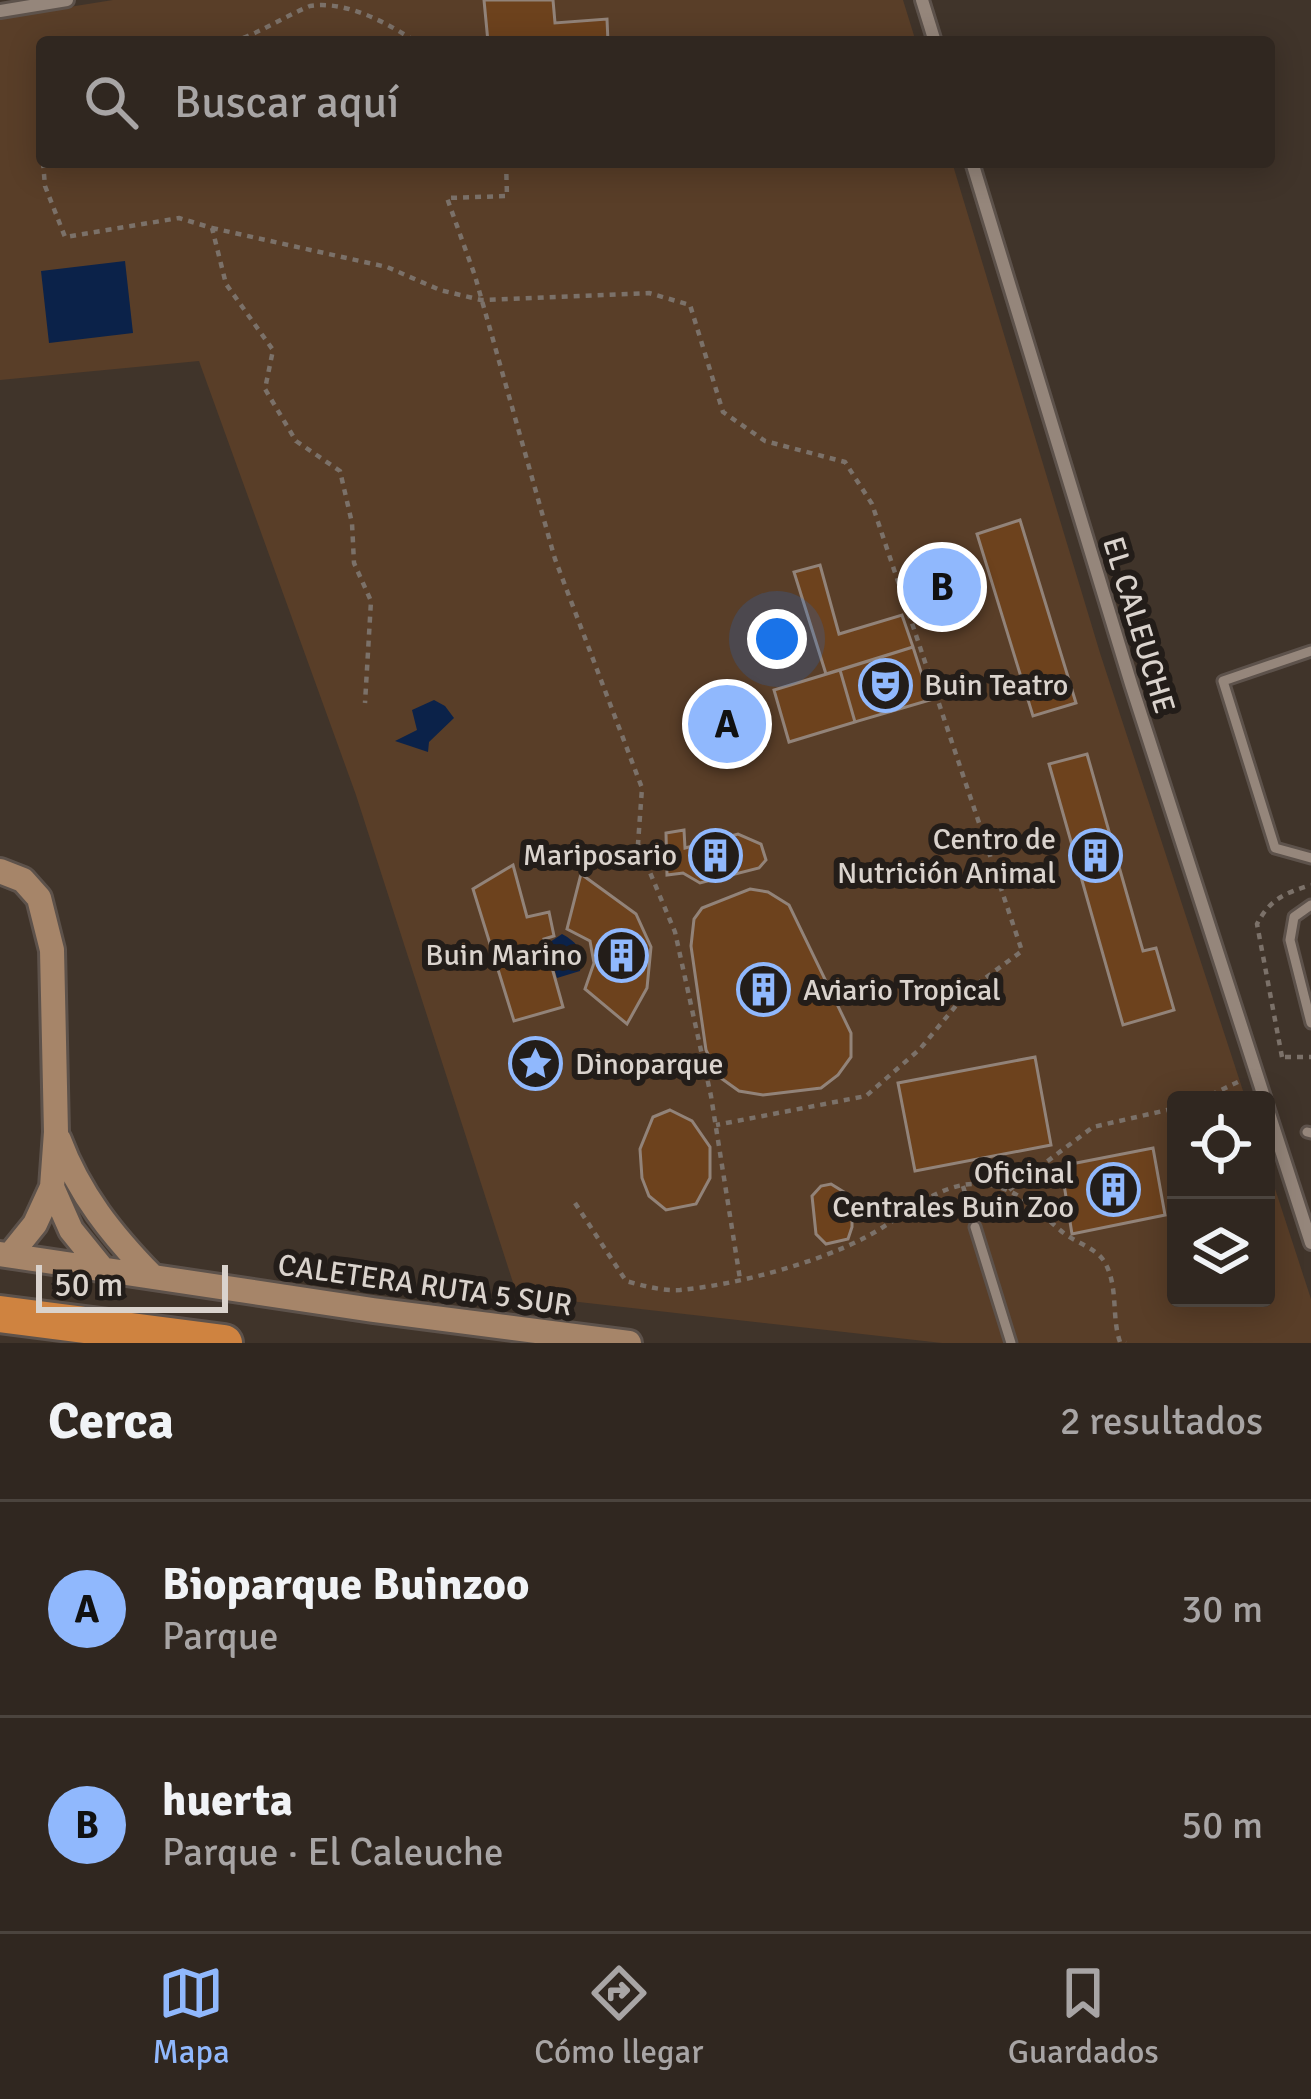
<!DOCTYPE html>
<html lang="es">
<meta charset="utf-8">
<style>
body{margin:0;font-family:Signika,sans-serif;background:#3c332d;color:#f1f3f6}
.controls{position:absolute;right:36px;bottom:36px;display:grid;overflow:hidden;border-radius:12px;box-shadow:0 6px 30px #0003}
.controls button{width:108px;height:108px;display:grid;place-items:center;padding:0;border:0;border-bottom:3px solid #4b443e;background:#302720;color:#f1f3f6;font:60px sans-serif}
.scale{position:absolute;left:36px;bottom:30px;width:192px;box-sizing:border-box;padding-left:12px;border:6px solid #dad3cd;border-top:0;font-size:33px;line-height:42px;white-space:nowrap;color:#dad3cd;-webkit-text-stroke:9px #231d19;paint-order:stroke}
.you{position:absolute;left:777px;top:639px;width:42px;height:42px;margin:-30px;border:9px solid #fff;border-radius:50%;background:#1a73e8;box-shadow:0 0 0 18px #1a73e833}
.badge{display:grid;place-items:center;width:78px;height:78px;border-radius:50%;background:#90b8fd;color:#111;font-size:39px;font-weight:700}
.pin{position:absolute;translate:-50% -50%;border:6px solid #fff;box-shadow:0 3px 12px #0006}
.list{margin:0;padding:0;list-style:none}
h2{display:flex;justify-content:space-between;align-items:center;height:156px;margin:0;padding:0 48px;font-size:51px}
h2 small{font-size:39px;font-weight:400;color:#a8a5a5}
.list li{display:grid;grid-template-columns:78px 1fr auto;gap:36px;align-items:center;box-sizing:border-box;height:216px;padding:0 48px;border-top:3px solid #4b443e}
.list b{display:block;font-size:45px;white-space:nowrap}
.list p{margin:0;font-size:39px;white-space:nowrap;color:#a8a5a5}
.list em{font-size:39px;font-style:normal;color:#a8a5a5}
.icon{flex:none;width:66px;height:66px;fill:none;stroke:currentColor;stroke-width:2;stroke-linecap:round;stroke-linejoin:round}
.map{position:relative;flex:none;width:1311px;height:1343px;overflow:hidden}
.search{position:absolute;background:#302720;box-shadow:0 6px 30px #0003;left:36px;right:36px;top:36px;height:132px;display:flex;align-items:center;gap:30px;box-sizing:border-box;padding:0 42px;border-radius:12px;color:#a8a5a5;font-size:45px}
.sheet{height:588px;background:#302720}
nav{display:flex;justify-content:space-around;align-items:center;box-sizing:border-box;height:168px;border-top:3px solid #4b443e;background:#302720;font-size:33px;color:#a8a5a5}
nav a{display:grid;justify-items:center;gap:6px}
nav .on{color:#90b8fd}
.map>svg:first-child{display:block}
.green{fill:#593e28}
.water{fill:#0b2249}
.building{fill:#6d421d;stroke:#928379;stroke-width:3}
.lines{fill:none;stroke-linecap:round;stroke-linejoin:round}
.service-casing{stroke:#5d524b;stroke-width:15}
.minor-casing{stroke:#5d524b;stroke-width:18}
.secondary-casing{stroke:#5d524b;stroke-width:30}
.motorway-casing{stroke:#5d524b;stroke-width:42}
.path{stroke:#7b7169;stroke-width:4.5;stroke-dasharray:6 6;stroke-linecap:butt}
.service{stroke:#95867b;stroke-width:9}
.minor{stroke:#95867b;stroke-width:12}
.secondary{stroke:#a68569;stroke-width:24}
.motorway{stroke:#cf8340;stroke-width:36}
.labels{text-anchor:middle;stroke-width:12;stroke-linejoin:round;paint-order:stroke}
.street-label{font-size:30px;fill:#dad3cd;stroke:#231d19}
.poi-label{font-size:30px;fill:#dad3cd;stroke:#231d19;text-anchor:end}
</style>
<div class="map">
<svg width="1311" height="1343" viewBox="0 0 1311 1343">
<rect width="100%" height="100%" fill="#40342a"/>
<path class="green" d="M113 0H903L916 42H42V162H952L1100 653 1246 1100H1176V1298H1266V1161L1311 1299V1343H942L517 1295 356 795 199 361 0 380V18Z"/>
<path class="water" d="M125 261 133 333 49 343 41 271Z
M434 700 445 706 454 718 429 742 428 752 395 741 417 730 412 710Z
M562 934C580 944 583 951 580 971L557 978 547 944Z"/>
<path class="building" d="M484 0H553L555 23 607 19 608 42H488Z
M1020 520 1076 703 1033 716 977 534Z
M820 565 839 634 902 615 913 647 826 674 794 572Z
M913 647 930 700 855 722 840 670Z
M840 670 855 722 789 742 774 690Z
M1087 754 1143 951 1156 948 1174 1010 1123 1025 1049 764Z
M684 830 685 848 738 834 761 844 766 860 759 868 700 883 683 873 667 875 666 833Z
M513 865 527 917 549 912 554 936 544 939 563 1007 514 1021 473 889Z
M581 874 636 914 651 947 647 988 627 1024 585 989 594 963 590 941 567 929Z
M750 889 768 892 789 905 851 1033V1057L838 1075 821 1088 763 1095 739 1091 718 1076 706 1050 691 946 694 919 702 908Z
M1035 1057 1051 1145 915 1171 898 1083Z
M670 1110 692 1121 710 1147V1178L696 1204 666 1210 649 1196 642 1178 640 1149 653 1117Z
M1153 1148 1165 1215 1072 1234 1061 1166Z
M831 1184 844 1192 852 1209V1227L848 1239 826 1244 816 1234 812 1196 821 1186Z"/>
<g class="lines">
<defs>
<path id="service" d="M1311 651 1223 681 1275 848 1311 858
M1311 905 1294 917 1290 940 1311 1023
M1307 1132 1311 1133
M975 1227 1011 1343"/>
<path id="minor" d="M922 0 935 42
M0 11 67 0
M972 162 1131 684 1265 1100
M1266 1104 1311 1243"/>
<path id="secondary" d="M0 871 23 880 39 898 52 950 56 1132 52 1187 35 1224 10 1255
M59 1140C79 1194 112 1235 152 1276
M52 1187 71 1230 101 1267
M0 1254 373 1310 629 1343"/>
<path id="motorway" d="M0 1314 224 1343"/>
</defs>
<use href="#service" class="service-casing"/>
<use href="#minor" class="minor-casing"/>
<use href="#secondary" class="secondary-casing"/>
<use href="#motorway" class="motorway-casing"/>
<path class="path" d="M232 42C260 33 283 17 310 6 345 0 388 23 416 42
M42 107 38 113 42 156
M43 162 45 186 65 237 179 218 212 228 226 284 273 350 265 389 296 441 340 471 352 523 354 563 371 601 365 703
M506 162 507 196 447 198 475 276 555 559 642 788 638 844 675 932 711 1096 740 1279
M212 228 387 267 440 290 481 300 649 293 690 305 723 412 765 441 845 462 872 504 1022 951 969 990 920 1049 866 1096 716 1125
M1282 1057 1257 924C1270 899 1285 893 1311 885
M1285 1057H1311
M1200 1100 1238 1082
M963 1186 970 1210
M1009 1190 1093 1127 1176 1108
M575 1203 626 1281C644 1286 662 1291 680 1290 736 1285 817 1263 866 1237 899 1220 935 1185 973 1184 1012 1182 1033 1207 1060 1230 1073 1242 1095 1247 1104 1261 1119 1286 1111 1316 1120 1342L1126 1343"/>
<use href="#service" class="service"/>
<use href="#minor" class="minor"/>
<use href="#secondary" class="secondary"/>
<use href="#motorway" class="motorway"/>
</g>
<defs>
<symbol id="theatre-ring" viewBox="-11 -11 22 22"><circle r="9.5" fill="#231d19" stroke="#90b8fd" stroke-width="1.5"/><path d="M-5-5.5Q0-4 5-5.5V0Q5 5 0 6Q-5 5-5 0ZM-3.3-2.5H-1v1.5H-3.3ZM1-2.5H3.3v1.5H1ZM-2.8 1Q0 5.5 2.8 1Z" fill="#90b8fd"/></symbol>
<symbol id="building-ring" viewBox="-11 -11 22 22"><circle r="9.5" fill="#231d19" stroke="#90b8fd" stroke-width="1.5"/><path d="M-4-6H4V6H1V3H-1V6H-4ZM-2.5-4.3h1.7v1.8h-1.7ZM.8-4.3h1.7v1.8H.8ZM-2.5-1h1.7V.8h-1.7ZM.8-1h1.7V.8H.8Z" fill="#90b8fd"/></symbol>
<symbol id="sight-ring" viewBox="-11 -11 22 22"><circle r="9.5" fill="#231d19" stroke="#90b8fd" stroke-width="1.5"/><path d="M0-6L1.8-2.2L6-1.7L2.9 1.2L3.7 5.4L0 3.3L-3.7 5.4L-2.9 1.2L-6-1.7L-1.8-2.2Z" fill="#90b8fd"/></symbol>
</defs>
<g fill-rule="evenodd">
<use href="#theatre-ring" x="856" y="656" width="59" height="59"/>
<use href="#building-ring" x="686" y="826" width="59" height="59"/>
<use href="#building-ring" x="1066" y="826" width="59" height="59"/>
<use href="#building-ring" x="592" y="926" width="59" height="59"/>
<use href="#building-ring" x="734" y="960" width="59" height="59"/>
<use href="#sight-ring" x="506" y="1034" width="59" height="59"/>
<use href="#building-ring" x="1084" y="1160" width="59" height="59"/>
</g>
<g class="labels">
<g class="street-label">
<text transform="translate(1139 625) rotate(73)" y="10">EL CALEUCHE</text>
<text transform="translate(425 1285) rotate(8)" y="10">CALETERA RUTA 5 SUR</text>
</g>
<g class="poi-label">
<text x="924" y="695" text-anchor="start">Buin Teatro</text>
<text x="1056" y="849">Centro de<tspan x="1056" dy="34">Nutrición Animal</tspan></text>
<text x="677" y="865">Mariposario</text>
<text x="582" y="965">Buin Marino</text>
<text x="803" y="1000" text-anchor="start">Aviario Tropical</text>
<text x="575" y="1074" text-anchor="start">Dinoparque</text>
<text x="1074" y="1183">Oficinal<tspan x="1074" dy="34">Centrales Buin Zoo</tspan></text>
</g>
</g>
</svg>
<div class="controls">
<button><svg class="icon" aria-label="locate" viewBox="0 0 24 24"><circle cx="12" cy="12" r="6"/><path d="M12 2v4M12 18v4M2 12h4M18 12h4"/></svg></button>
<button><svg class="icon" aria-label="layers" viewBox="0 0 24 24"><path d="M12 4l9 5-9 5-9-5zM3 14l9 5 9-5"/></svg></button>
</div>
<div class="scale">50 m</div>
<div class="you"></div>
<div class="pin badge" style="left:727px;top:724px">A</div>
<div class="pin badge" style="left:942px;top:587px">B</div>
<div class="search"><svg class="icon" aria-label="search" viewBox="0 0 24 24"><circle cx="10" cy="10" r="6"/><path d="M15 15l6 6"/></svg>Buscar aquí</div>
</div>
<section class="sheet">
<h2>Cerca<small>2 resultados</small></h2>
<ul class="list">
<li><span class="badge">A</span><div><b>Bioparque Buinzoo</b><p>Parque</p></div><em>30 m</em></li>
<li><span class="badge">B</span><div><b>huerta</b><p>Parque · El Caleuche</p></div><em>50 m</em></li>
</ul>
</section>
<nav>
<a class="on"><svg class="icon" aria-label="map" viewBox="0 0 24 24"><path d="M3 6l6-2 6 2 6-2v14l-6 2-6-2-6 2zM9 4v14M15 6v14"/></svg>Mapa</a>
<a><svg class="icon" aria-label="directions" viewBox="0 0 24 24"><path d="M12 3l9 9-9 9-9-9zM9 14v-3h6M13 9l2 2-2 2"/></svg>Cómo llegar</a>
<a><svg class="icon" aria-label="saved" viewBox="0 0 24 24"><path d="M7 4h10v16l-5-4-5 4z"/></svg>Guardados</a>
</nav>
